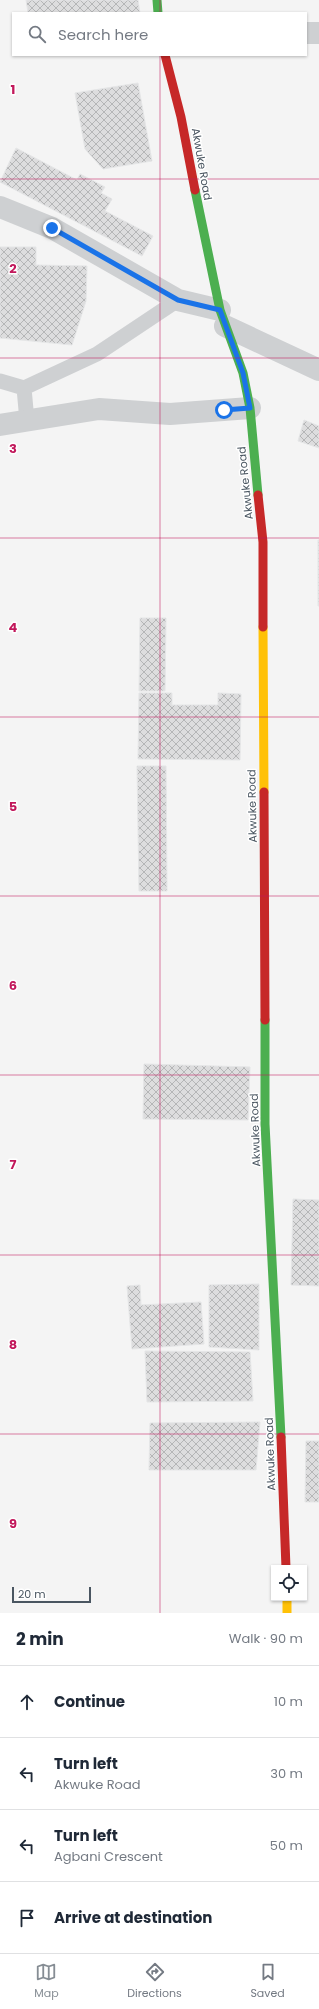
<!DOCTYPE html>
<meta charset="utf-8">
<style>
body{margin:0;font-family:Poppins,sans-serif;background:#f2f2f3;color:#1f2937}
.controls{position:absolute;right:12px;bottom:12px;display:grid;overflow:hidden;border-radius:0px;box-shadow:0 1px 3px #0004}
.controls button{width:36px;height:36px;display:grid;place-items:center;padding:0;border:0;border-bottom:1px solid #e0e1e3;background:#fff;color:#1f2937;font:20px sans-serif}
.scale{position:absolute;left:12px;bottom:10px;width:79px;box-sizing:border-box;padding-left:4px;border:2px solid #4a5661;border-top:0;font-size:11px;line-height:14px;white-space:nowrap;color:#4a5661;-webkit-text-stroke:3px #fff;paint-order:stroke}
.stop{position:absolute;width:12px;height:12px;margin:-9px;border:3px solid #1a73e8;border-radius:50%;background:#fff}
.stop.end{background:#1a73e8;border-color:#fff;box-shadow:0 1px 4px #0008}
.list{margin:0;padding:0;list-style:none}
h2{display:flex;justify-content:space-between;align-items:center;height:52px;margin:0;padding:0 16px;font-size:17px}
h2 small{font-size:13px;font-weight:400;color:#747a83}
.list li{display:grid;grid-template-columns:26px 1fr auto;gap:12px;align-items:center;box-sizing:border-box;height:72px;padding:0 16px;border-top:1px solid #e0e1e3}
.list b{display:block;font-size:15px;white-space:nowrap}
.list p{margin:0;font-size:13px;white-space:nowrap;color:#747a83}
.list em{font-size:13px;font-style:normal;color:#747a83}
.icon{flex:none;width:22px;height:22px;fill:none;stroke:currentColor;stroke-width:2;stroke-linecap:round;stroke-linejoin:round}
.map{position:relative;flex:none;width:319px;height:1613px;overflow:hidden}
.search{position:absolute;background:#fff;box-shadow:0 1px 3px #0004;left:12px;right:12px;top:12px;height:44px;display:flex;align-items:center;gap:10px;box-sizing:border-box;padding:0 14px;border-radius:0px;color:#747a83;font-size:15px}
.sheet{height:340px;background:#fff}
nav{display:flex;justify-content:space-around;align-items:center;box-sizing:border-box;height:56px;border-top:1px solid #e0e1e3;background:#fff;font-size:11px;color:#747a83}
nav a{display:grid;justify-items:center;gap:2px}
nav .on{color:#868d94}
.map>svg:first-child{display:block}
.building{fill:url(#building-cross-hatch);stroke:#e5e6e7}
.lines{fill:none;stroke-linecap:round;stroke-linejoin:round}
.lane{stroke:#ced0d2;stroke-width:15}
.street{stroke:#ced0d2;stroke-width:22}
.fast{stroke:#4caf50;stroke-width:9}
.slow{stroke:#ffc107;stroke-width:9}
.jam{stroke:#c62828;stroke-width:9}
.route{stroke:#1a73e8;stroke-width:5}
.grid{fill:none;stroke:#c2185b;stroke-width:1;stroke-opacity:0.55}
.labels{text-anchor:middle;stroke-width:3;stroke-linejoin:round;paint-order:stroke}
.street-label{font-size:11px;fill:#4a5661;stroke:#fff}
.grid-label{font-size:13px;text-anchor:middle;font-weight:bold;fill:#c2185b;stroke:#fff;stroke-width:3;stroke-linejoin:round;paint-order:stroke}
</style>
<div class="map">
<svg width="319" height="1613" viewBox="0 0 319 1613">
<defs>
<pattern id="building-cross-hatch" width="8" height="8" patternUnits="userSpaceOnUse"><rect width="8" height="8" fill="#ddddde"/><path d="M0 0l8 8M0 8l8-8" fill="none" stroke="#b5b6b7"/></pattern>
</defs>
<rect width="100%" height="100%" fill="#f4f4f4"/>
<path class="building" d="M26 0H138L140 13H28Z
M138 83 152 161 103 169 85 149 75 93Z
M16 148 77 180 80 174 105 187 101 193 112 199 105 211 153 236 142 256 0 182Z
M0 247H36V265L87 266 86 301 72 345 0 338Z
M304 420 319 426V448L298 441Z
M318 540H319V606H318Z
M140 618H166L165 691H139Z
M139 693H172V705H218V693L241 694 240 760 138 759Z
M137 766H166L167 891H139Z
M144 1064 250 1067 248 1120 143 1119Z
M293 1199 319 1200V1286L291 1285Z
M259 1284V1350L209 1347V1285Z
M140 1285 141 1305 201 1302 204 1344 132 1349 127 1286Z
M145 1351 250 1352 253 1401 147 1402Z
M260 1422 256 1470H149L150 1423Z
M306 1441H319V1502H305Z"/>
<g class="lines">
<path class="lane" d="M0 381 24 388 97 354 178 300
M24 388 27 421"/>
<path class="street" d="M306 33H319
M0 207 52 228 178 300 220 310
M225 326 319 370
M0 425 99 409 170 414 250 408"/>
<path class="fast" d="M157 0 158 13
M195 190 220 310 243 373 250 408 258 495
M265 1020V1124L281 1437"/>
<path class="slow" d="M263 627 264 792
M287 1598V1613"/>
<path class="jam" d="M165 55 181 117 195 190
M258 495 263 542V627
M264 792 265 1020
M281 1437 286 1568"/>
</g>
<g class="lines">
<path class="route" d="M52 228 178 300 220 310 243 373 250 408 224 410"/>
</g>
<path class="grid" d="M160 0V13M160 55V1613M0 179H319M0 358H319M0 538H319M0 717H319M0 896H319M0 1075H319M0 1255H319M0 1434H319"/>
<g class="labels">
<g class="street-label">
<text transform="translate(202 164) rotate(80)" y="4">Akwuke Road</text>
<text transform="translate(245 483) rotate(-96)" y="4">Akwuke Road</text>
<text transform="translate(252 806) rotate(-91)" y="4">Akwuke Road</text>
<text transform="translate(255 1130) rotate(-92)" y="4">Akwuke Road</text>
<text transform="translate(270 1454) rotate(-92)" y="4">Akwuke Road</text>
</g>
</g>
<g class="grid-label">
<text x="13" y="94">1</text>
<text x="13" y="273">2</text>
<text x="13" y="453">3</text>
<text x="13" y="632">4</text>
<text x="13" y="811">5</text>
<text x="13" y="990">6</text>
<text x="13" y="1169">7</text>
<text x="13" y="1349">8</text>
<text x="13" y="1528">9</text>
</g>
</svg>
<div class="controls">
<button><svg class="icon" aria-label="locate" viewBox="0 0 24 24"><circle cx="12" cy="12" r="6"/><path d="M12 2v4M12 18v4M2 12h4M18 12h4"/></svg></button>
</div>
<div class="scale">20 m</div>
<div class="stop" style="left:224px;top:410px"></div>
<div class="stop end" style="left:52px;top:228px"></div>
<div class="search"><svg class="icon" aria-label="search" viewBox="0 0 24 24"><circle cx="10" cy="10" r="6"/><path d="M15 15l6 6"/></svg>Search here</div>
</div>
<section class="sheet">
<h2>2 min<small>Walk · 90 m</small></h2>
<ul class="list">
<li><svg class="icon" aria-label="ahead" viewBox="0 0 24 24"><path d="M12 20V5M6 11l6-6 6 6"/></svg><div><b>Continue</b></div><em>10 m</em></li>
<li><svg class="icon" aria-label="left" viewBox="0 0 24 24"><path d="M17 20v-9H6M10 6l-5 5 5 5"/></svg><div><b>Turn left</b><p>Akwuke Road</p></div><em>30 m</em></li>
<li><svg class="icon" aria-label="left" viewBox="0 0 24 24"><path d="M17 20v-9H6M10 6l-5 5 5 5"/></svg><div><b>Turn left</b><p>Agbani Crescent</p></div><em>50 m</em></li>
<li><svg class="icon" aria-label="arrive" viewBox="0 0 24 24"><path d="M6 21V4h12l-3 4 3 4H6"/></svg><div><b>Arrive at destination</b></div></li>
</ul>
</section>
<nav>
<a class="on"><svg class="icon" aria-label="map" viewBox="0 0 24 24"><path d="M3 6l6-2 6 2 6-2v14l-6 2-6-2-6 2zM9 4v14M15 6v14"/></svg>Map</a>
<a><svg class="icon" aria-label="directions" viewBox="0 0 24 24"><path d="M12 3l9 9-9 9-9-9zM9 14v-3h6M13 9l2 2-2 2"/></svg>Directions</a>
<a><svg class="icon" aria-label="saved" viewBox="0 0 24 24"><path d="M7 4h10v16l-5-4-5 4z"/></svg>Saved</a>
</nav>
